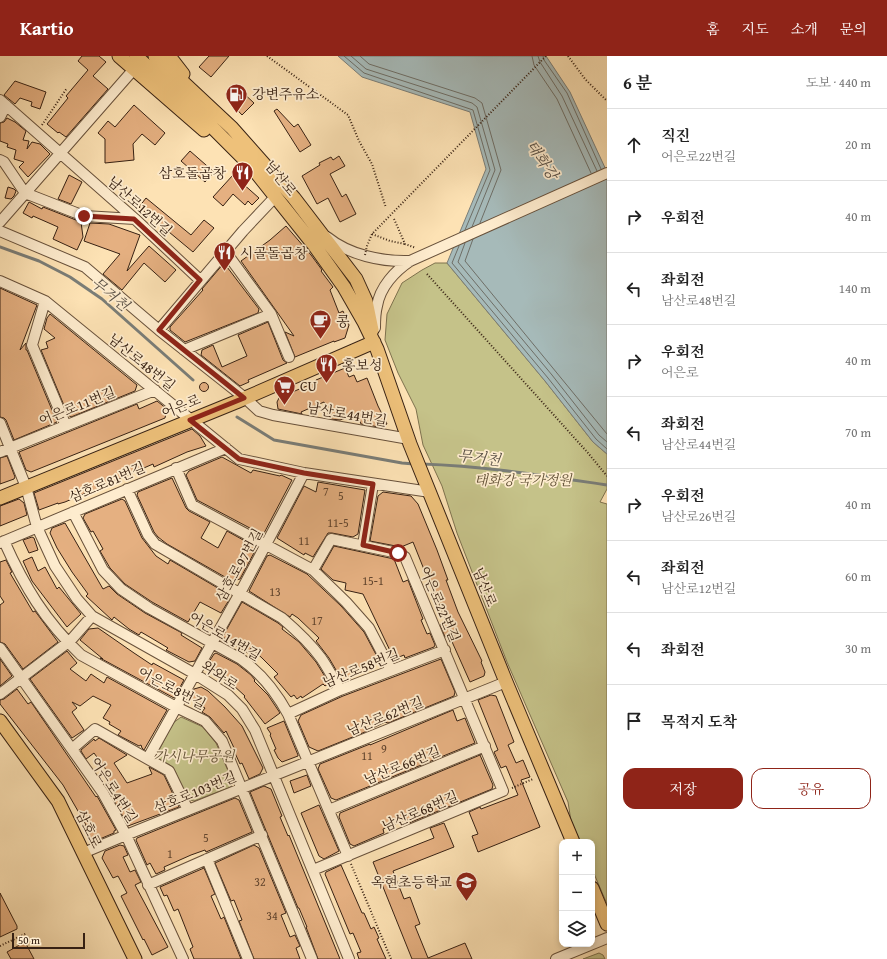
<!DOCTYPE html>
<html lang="ko">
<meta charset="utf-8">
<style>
body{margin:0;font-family:"Gentium Book Plus","Noto Serif KR",serif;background:#f6f6f6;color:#222}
.controls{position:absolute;right:12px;bottom:12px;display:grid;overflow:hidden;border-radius:8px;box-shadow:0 2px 6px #0003}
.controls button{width:36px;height:36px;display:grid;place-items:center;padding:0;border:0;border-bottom:1px solid #e0e0e0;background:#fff;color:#222;font:20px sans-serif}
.scale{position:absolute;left:12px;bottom:10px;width:73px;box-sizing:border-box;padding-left:4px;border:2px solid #372113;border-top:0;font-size:11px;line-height:14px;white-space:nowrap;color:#372113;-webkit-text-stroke:3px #feecce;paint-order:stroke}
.stop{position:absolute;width:12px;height:12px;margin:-9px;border:3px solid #8f2418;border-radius:50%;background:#fff}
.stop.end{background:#8f2418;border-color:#fff;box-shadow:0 1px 4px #0008}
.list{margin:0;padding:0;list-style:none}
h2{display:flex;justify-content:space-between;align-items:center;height:52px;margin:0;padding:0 16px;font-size:17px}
h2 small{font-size:13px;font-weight:400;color:#767676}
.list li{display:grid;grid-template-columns:26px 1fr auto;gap:12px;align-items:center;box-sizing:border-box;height:72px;padding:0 16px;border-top:1px solid #e0e0e0}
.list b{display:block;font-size:15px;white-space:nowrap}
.list p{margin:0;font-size:13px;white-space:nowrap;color:#767676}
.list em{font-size:13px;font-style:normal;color:#767676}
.actions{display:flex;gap:8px;padding:12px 16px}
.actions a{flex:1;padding:9px 0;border:1px solid #8f2418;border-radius:12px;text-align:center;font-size:14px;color:#8f2418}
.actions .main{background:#8f2418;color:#fff}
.icon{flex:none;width:22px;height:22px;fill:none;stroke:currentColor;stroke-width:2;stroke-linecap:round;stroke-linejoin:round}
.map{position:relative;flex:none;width:607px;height:903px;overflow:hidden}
header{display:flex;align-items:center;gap:24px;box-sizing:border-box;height:56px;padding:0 20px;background:#8f2418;color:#fff}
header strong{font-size:19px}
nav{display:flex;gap:22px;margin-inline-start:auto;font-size:14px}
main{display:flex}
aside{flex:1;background:#fff}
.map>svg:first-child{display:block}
.green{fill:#c5c289;stroke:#7e724e}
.water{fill:#a6bab9;stroke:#7a7d77}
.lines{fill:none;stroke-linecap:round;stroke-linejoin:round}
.shore{stroke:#6e6e66;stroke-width:1}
.stream{stroke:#7a7d77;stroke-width:3}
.building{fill:#e5b081;stroke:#372113}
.minor-casing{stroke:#68513b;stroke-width:12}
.major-casing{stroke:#372113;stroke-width:15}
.path{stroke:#372113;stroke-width:2;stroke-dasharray:1 2;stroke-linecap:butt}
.minor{stroke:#feecce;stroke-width:10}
.major{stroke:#eec17a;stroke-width:13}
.path-bridge{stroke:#372113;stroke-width:2;stroke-dasharray:1 2;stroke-linecap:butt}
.route{stroke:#8f2418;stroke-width:5}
.labels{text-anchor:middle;stroke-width:3.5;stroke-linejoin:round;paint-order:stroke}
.number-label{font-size:12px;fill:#62452e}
.poi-label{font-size:14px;fill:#372113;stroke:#feecce;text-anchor:start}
.street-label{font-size:14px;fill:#372113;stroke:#feecce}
.park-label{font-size:14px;font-style:italic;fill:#625136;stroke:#feecce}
.water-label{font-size:15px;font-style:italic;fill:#584f45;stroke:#feecce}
</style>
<header>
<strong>Kartio</strong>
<nav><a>홈</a><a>지도</a><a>소개</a><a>문의</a></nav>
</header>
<main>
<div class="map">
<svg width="607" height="903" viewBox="0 0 607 903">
<rect width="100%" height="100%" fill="#fde2b4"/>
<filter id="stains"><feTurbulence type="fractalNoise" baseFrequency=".005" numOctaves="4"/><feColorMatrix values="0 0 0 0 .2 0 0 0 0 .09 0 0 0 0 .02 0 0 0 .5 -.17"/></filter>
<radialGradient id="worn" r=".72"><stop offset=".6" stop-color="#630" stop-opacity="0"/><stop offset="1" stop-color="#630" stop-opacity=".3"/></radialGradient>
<path class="green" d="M435 207H447L545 325 593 386 607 398V433L600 446 607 448V848L592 813V786H580L571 765 568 746 507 606 457 477 442 430 423 389 416 353 398 317 385 284 387 258 402 227 422 214Z
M181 661 203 671 216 687 232 724 231 731 194 745 187 743 175 715 170 709 159 703 158 696 173 667Z
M599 897 603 899 605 903H583Z"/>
<path class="water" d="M338 0H546L570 36 607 116V398L593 386 545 325 447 207 486 113 470 56 362 21Z"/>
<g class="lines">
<path class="shore" d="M344 0 364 17 473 54 490 114 465 174
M351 0 366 13 472 47 477 51 495 114 472 171
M360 0 369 8 475 42 482 47 501 114 480 167
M532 0 534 9 557 43 591 117
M538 0 540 6 562 40 597 115
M543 0 544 4 567 37 601 113
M473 183 465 205 607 378
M465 187 458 206 552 319 599 379 607 386
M459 190 452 207 548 322 596 383 607 393"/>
<path class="stream" d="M0 191 39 205 70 221 102 243 193 324
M237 361 274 384 402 407 414 408
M422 408C484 410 546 420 607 429"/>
</g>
<path class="building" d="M82 0H99L106 6 93 20 108 33 66 81 59 76 58 77 47 68 68 42 66 40 88 14 78 5Z
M209 0H229L211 21 199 11Z
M15 25 46 36 40 53 31 50 32 46 20 42 15 48 4 39Z
M240 34 254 47 242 59 229 45Z
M134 49 165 77 155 89 142 78 133 88 134 104 105 107V83L98 77 108 65 115 71Z
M277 53 294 71 298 68 311 89 300 96 274 55Z
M7 62 15 66 26 75 23 84 29 85 27 93 32 86 40 88 50 98 28 121 19 111 24 106 14 103 16 94 7 91 8 88 0 85V67L4 66Z
M190 95 214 116 205 126 181 105Z
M339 100 345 110 330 118 342 141 346 138 356 158 340 166 328 142 317 148 302 120 320 109 319 107 331 101 333 104Z
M69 119 82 126 71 148 58 143Z
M233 119 259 142 252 149 248 145 245 149 233 138 223 150 213 141Z
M8 131 14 133 16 135 14 140 11 143 5 142Z
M146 142 191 179 204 164 214 172 193 196 139 151Z
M29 146 42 153 43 151 81 166 83 181 77 194 53 183 58 171 33 160 32 162 23 157Z
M90 167 109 168 140 179 127 215 149 190 176 214 165 226 144 207 122 234 103 218 120 198 84 185Z
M286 170 311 199 322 214 321 215 333 231 330 234 339 257 343 255 349 269 345 282 334 286V285L295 301 285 276 294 280 241 205 270 184Z
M224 207 259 253 258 257 185 286 170 274V271L203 234 202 233Z
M0 232 37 249 20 294 26 287V294H27L57 366 14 384 6 364 4 362 0 361Z
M50 258 137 329 135 335 71 361 68 359 41 294 48 292 46 286 55 282 44 273 47 262Z
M268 266 283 304 287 307 248 324 249 326 240 330 201 299 202 294 213 289 222 311 247 300 238 279Z
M345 312 349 321 354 319 357 326 367 322 378 350 387 368 379 371 361 368 357 358 340 364 330 363 324 346 301 356 302 358 278 353 277 346 279 342 283 340 316 326V324Z
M199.5 331a4.5 4.5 0 1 1 9 0a4.5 4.5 0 1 1-9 0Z
M157 345 167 353 165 362 31 416 26 414 19 396 137 348 139 353Z
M192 373 200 380 206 390 187 396 154 411 153 408 114 425 115 428 86 439V437L65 446 58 448V447L39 454 34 437Z
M7 400 15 421 14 423 0 428V402Z
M222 401 251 417 253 414 280 420 281 419 292 424 263 479 197 444 186 419 189 415Z
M172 422 186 452 189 455 210 466 201 482 218 492 227 475 254 490 255 495 240 523 232 525 167 488 158 481 154 476 137 439 138 436Z
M318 426 365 434 358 478 353 481 332 477H328L313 501 305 497 304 499 277 482 304 430 316 436Z
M383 436 411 440 418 448 437 494 448 524H446L458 556 482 605 481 606 485 616 484 620 470 626 449 579 445 581 440 569 446 566 438 545 437 546 413 486 401 491 370 485 378 440Z
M19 443 24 447 27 459 0 470V450Z
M122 443 125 445 142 482 156 500 168 508 170 504 228 538 229 544 221 557 200 546 188 566 152 546 125 528 110 512 100 495 103 493 93 475 91 476 83 462 85 458Z
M65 467 103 533 109 530 117 538 145 557 182 577 181 579 202 592 195 605 189 606 166 594 168 592 153 583 141 576 139 579 129 573 114 561 112 564 86 540 88 538 72 516 57 492 50 477 52 472Z
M32 481 34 482 38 494 29 497 23 484Z
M334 490 394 503 403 526 408 524 423 563 421 564 427 578 430 577 435 589 434 591 405 602 404 599 394 603 363 538 345 534 346 527 333 524 321 513Z
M270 499 307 518 341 550 364 576 380 606 343 626 329 602 316 585 319 582 298 562 292 558 290 561 249 535 267 500Z
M32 501 38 515 45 511 57 533 59 531 81 558 67 571 32 525 23 505Z
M6 504 12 516 10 517 33 556 35 555 58 586 23 613 5 588 0 586V549L4 546 0 540V506Z
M242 546 278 567 283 571 282 573 299 586 316 606 329 627 325 630 323 628 302 642 301 640 297 643 294 639 291 641 274 621 278 618 262 602 251 592 248 597 224 582 223 580Z
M98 572 134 597 152 609 153 607 184 624 174 642 100 602 103 603 80 584 89 573Z
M67 595 77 607 70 613 86 625 91 618 104 627 107 621 167 654 144 694 142 692 141 689 139 690 118 679 121 675 109 668 110 666 103 662 111 649 93 640 80 650 72 646 77 652 72 656 84 674 72 682 30 623Z
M216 597 237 608 251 619 255 624 254 625 268 639 280 657 265 668 244 641 245 640 233 629 209 613 207 609 214 598Z
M0 603 12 620 0 630Z
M441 603 455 636 454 640 388 667 385 666 365 676 318 695 309 691 298 665 301 659 343 640Z
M201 631 208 635 225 651 242 670 263 712 260 718 249 723 242 707 240 708 234 695 235 694 226 675 224 677 210 661 202 656 205 652 189 642 194 633Z
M17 633 28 648 31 646 96 741 97 740 116 774 114 775V777L95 785 90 781 84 770 86 769 63 729 0 648V644L4 643Z
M491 639 496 640 514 686 508 689 516 707 523 704 530 721 521 724 540 771 478 796 472 780 478 778 469 756 480 751 481 753 518 739 506 710 501 712 494 696 498 694 478 644Z
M453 654 457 665 465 662 475 687 336 744 331 742 318 713 320 708 370 688V689Z
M284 665 298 699V700L282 706 278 702 274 694 276 693 270 679 271 678 267 672Z
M99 682 127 699 114 707 127 727 152 718 149 711 164 719 179 751 128 770 109 735 113 734 103 718 107 715 94 697 86 703 81 695V694L94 683 95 685Z
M480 699 493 729 492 733 409 767 407 763 383 773 384 777 354 790 350 788 339 761 340 757Z
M307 719 311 730 294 737 290 725Z
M264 730 271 733 282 760 280 761 288 780 289 779 340 903H318L306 871H307L299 852H298L250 736Z
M235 742 239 744 252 775V776L206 796 205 794 191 799 164 811 165 814 156 818 150 807 147 809 136 784 137 782Z
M319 749 339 795 324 803 319 800 301 757Z
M444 767 454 791 393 815 404 843 410 841 420 868 415 870 428 902 465 887 472 903H412L373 806 434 782 430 772Z
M120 789 124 790 128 799 123 801 130 816 135 814 141 826 135 829 168 891 152 899 144 883 143 884 121 840 127 837 118 820 113 822 102 802 105 795Z
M254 789 259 792 286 857 281 859 290 881 295 879 300 890 296 892 300 903H254L239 865 242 864 234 844 231 845 215 807Z
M341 809 362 857H364L371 873 374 871 379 882 377 883 386 903H359L357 897 361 896 353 877 350 878 325 818 326 816Z
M204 812 215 838 211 840 221 863 224 861 241 903H194L190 893 193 891 178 853 174 855 167 839 164 840 160 831Z
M0 837 17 870V873L0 881Z
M25 886 34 903H11L7 896Z"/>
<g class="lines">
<defs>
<path id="minor" d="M0 44 135 163 200 224
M0 61 6 49
M0 104 4 106 25 137 84 160 135 163
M0 166 134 13
M0 175 85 211 159 274 245 342 259 355 273 359 409 383
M327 181C349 199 382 206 410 205
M225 195 271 258 289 301
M0 225 45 245 239 403 304 417 430 436
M45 245 32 289 66 370
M375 272C375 265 375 257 377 250 380 231 395 215 410 205L607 117
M159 274 243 175 276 140
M184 294 271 258
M0 367 26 431 37 471 55 510 77 543 92 560 195 618 228 639 242 653 255 674 349 903
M0 396 155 334
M176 412 192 449 313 514 346 546 369 572 391 614
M127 433 148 479 155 488 282 562C296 574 310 587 321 602 328 612 334 624 340 634
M73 456 103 514 121 533 149 552 241 603C261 617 276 636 288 658L348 800
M4 485C24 530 45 565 81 599L176 651 205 665 222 685 312 903
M0 487 226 392
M363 489 373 428
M0 592 103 737 126 779 183 903
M0 638 71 584 92 560
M288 658 340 634 445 594
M72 693 95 673 169 715 188 754
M148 702 240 537 304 417
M329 754 485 690
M83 797 126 779 506 626
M207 803 248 903
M313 814 503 735 405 501 398 497 331 483 313 514
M148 829 262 779
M556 903 607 882"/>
<path id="major" d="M119 0 204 74
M136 0 210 69 251 110 314 189 344 231 364 266 377 293 410 388 506 626 573 786
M155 0 232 72 294 142 356 223 366 245 372 274
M169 0 183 18
M0 442 236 346 374 286
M0 665 58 745 135 903
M592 832 607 868"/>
</defs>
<use href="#minor" class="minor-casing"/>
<use href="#major" class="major-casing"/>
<path class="path" d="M267 0 348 59 359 85 372 108 386 152
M568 0 585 23 607 45
M42 69 67 32
M394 163 405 188 416 192
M372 178 390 185 405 188
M427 218 588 397 607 420
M512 732 533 723
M351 808 391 903
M0 890 27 877"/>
<use href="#minor" class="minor"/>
<use href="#major" class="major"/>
<path class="path-bridge" d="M365 199 367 190 372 178 546 0"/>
</g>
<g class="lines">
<path class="route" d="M84 160 134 163 200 224 159 274 244 342 190 364 239 403 304 417 373 428 363 489 398 497"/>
</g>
<defs>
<symbol id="fuel-pin" viewBox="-11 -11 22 30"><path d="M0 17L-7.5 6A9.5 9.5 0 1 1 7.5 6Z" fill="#8f2418" stroke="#feecce"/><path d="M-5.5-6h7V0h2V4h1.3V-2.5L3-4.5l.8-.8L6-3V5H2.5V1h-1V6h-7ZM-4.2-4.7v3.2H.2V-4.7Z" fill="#fff"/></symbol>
<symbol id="restaurant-pin" viewBox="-11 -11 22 30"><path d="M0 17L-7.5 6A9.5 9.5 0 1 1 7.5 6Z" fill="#8f2418" stroke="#feecce"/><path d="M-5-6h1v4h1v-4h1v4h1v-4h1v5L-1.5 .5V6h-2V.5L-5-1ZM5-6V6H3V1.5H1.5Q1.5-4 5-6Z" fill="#fff"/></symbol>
<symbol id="cafe-pin" viewBox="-11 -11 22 30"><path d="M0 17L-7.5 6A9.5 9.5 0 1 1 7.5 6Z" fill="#8f2418" stroke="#feecce"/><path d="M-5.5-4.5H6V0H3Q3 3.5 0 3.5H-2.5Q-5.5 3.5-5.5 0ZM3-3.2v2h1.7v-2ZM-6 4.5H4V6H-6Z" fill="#fff"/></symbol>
<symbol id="supermarket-pin" viewBox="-11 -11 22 30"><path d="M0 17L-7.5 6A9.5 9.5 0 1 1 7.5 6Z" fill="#8f2418" stroke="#feecce"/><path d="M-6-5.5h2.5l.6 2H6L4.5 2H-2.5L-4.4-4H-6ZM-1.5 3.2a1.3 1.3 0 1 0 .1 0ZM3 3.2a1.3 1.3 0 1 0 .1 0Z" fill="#fff"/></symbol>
<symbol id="school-pin" viewBox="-11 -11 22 30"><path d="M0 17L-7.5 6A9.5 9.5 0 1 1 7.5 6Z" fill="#8f2418" stroke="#feecce"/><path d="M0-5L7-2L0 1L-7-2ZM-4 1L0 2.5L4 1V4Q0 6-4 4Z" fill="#fff"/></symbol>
</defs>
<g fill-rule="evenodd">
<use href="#fuel-pin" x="224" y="26" width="25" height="34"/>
<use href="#restaurant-pin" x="230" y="104" width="25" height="34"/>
<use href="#restaurant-pin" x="212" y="184" width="25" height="34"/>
<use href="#cafe-pin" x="308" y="252" width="25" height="34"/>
<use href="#restaurant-pin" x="314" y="296" width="25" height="34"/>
<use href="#supermarket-pin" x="272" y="318" width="25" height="34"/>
<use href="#school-pin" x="454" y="814" width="25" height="34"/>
</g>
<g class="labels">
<g class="number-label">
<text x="326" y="440">7</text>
<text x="341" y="444">5</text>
<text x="338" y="471">11-5</text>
<text x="304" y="489">11</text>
<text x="373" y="529">15-1</text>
<text x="275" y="540">13</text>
<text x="317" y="569">17</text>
<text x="384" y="697">9</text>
<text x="367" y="704">11</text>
<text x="206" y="786">5</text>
<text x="170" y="802">1</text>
<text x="260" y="830">32</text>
<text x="272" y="864">34</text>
</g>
<g class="poi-label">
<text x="252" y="43">강변주유소</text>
<text x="226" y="122" text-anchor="end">삼호돌곱창</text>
<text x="240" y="202">시골돌곱창</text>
<text x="336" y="270">콩</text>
<text x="342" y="314">홍보성</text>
<text x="300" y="335">CU</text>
<text x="452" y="831" text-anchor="end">옥현초등학교</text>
</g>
<g class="street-label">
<text transform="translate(281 122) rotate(51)" y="5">남산로</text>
<text transform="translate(140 150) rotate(42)" y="5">남산로12번길</text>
<text transform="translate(142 306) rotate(39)" y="5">남산로48번길</text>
<text transform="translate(77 350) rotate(-22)" y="5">어은로11번길</text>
<text transform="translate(181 350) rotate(-22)" y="5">어은로</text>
<text transform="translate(347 358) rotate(10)" y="5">남산로44번길</text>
<text transform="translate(107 426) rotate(-23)" y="5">삼호로81번길</text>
<text transform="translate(239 509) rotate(-61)" y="5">삼호로97번길</text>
<text transform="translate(485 531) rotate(68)" y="5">남산로</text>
<text transform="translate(440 548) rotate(67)" y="5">어은로22번길</text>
<text transform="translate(225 580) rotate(31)" y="5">어은로14번길</text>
<text transform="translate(361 612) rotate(-22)" y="5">남산로58번길</text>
<text transform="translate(220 619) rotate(34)" y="5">와와로</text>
<text transform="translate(172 632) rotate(28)" y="5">어은로8번길</text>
<text transform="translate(385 660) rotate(-22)" y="5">남산로62번길</text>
<text transform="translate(402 709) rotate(-22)" y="5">남산로66번길</text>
<text transform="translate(114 734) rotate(58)" y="5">어은로4번길</text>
<text transform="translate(195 736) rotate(-22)" y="5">삼호로103번길</text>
<text transform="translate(420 755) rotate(-23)" y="5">남산로68번길</text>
<text transform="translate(89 773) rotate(64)" y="5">삼호로</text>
</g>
<g class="park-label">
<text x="523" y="429">태화강 국가정원</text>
<text x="194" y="705">가시나무공원</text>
</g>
<g class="water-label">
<text transform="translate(542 104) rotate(56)" y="5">태화강</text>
<text transform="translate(110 238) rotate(39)" y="5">무거천</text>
<text transform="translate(479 402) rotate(7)" y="5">무거천</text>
</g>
</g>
<rect width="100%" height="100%" filter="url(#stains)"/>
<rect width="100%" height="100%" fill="url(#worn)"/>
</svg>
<div class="controls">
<button>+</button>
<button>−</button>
<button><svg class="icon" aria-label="layers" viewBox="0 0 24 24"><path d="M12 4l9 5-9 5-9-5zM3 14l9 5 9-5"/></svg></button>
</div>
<div class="scale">50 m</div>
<div class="stop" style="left:398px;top:497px"></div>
<div class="stop end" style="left:84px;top:160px"></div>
</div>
<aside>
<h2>6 분<small>도보 · 440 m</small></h2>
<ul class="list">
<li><svg class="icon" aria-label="ahead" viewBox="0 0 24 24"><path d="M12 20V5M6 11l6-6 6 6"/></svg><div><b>직진</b><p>어은로22번길</p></div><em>20 m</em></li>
<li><svg class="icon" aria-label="right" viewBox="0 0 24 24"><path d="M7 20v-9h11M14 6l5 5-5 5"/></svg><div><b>우회전</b></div><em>40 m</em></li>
<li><svg class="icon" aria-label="left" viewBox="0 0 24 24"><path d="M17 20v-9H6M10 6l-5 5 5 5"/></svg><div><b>좌회전</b><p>남산로48번길</p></div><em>140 m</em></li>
<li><svg class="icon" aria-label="right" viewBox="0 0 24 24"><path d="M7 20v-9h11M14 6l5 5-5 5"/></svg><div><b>우회전</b><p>어은로</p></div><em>40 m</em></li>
<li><svg class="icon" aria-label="left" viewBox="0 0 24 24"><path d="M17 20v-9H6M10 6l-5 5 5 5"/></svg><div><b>좌회전</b><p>남산로44번길</p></div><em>70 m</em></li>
<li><svg class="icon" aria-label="right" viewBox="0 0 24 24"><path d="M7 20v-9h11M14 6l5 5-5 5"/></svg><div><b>우회전</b><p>남산로26번길</p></div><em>40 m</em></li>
<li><svg class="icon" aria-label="left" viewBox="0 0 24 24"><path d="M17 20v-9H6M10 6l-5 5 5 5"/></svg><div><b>좌회전</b><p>남산로12번길</p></div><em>60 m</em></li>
<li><svg class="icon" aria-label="left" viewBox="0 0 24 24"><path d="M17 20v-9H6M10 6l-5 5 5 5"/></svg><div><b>좌회전</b></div><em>30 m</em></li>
<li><svg class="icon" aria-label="arrive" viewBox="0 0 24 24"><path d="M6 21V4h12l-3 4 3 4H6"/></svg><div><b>목적지 도착</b></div></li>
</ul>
<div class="actions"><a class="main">저장</a><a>공유</a></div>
</aside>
</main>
